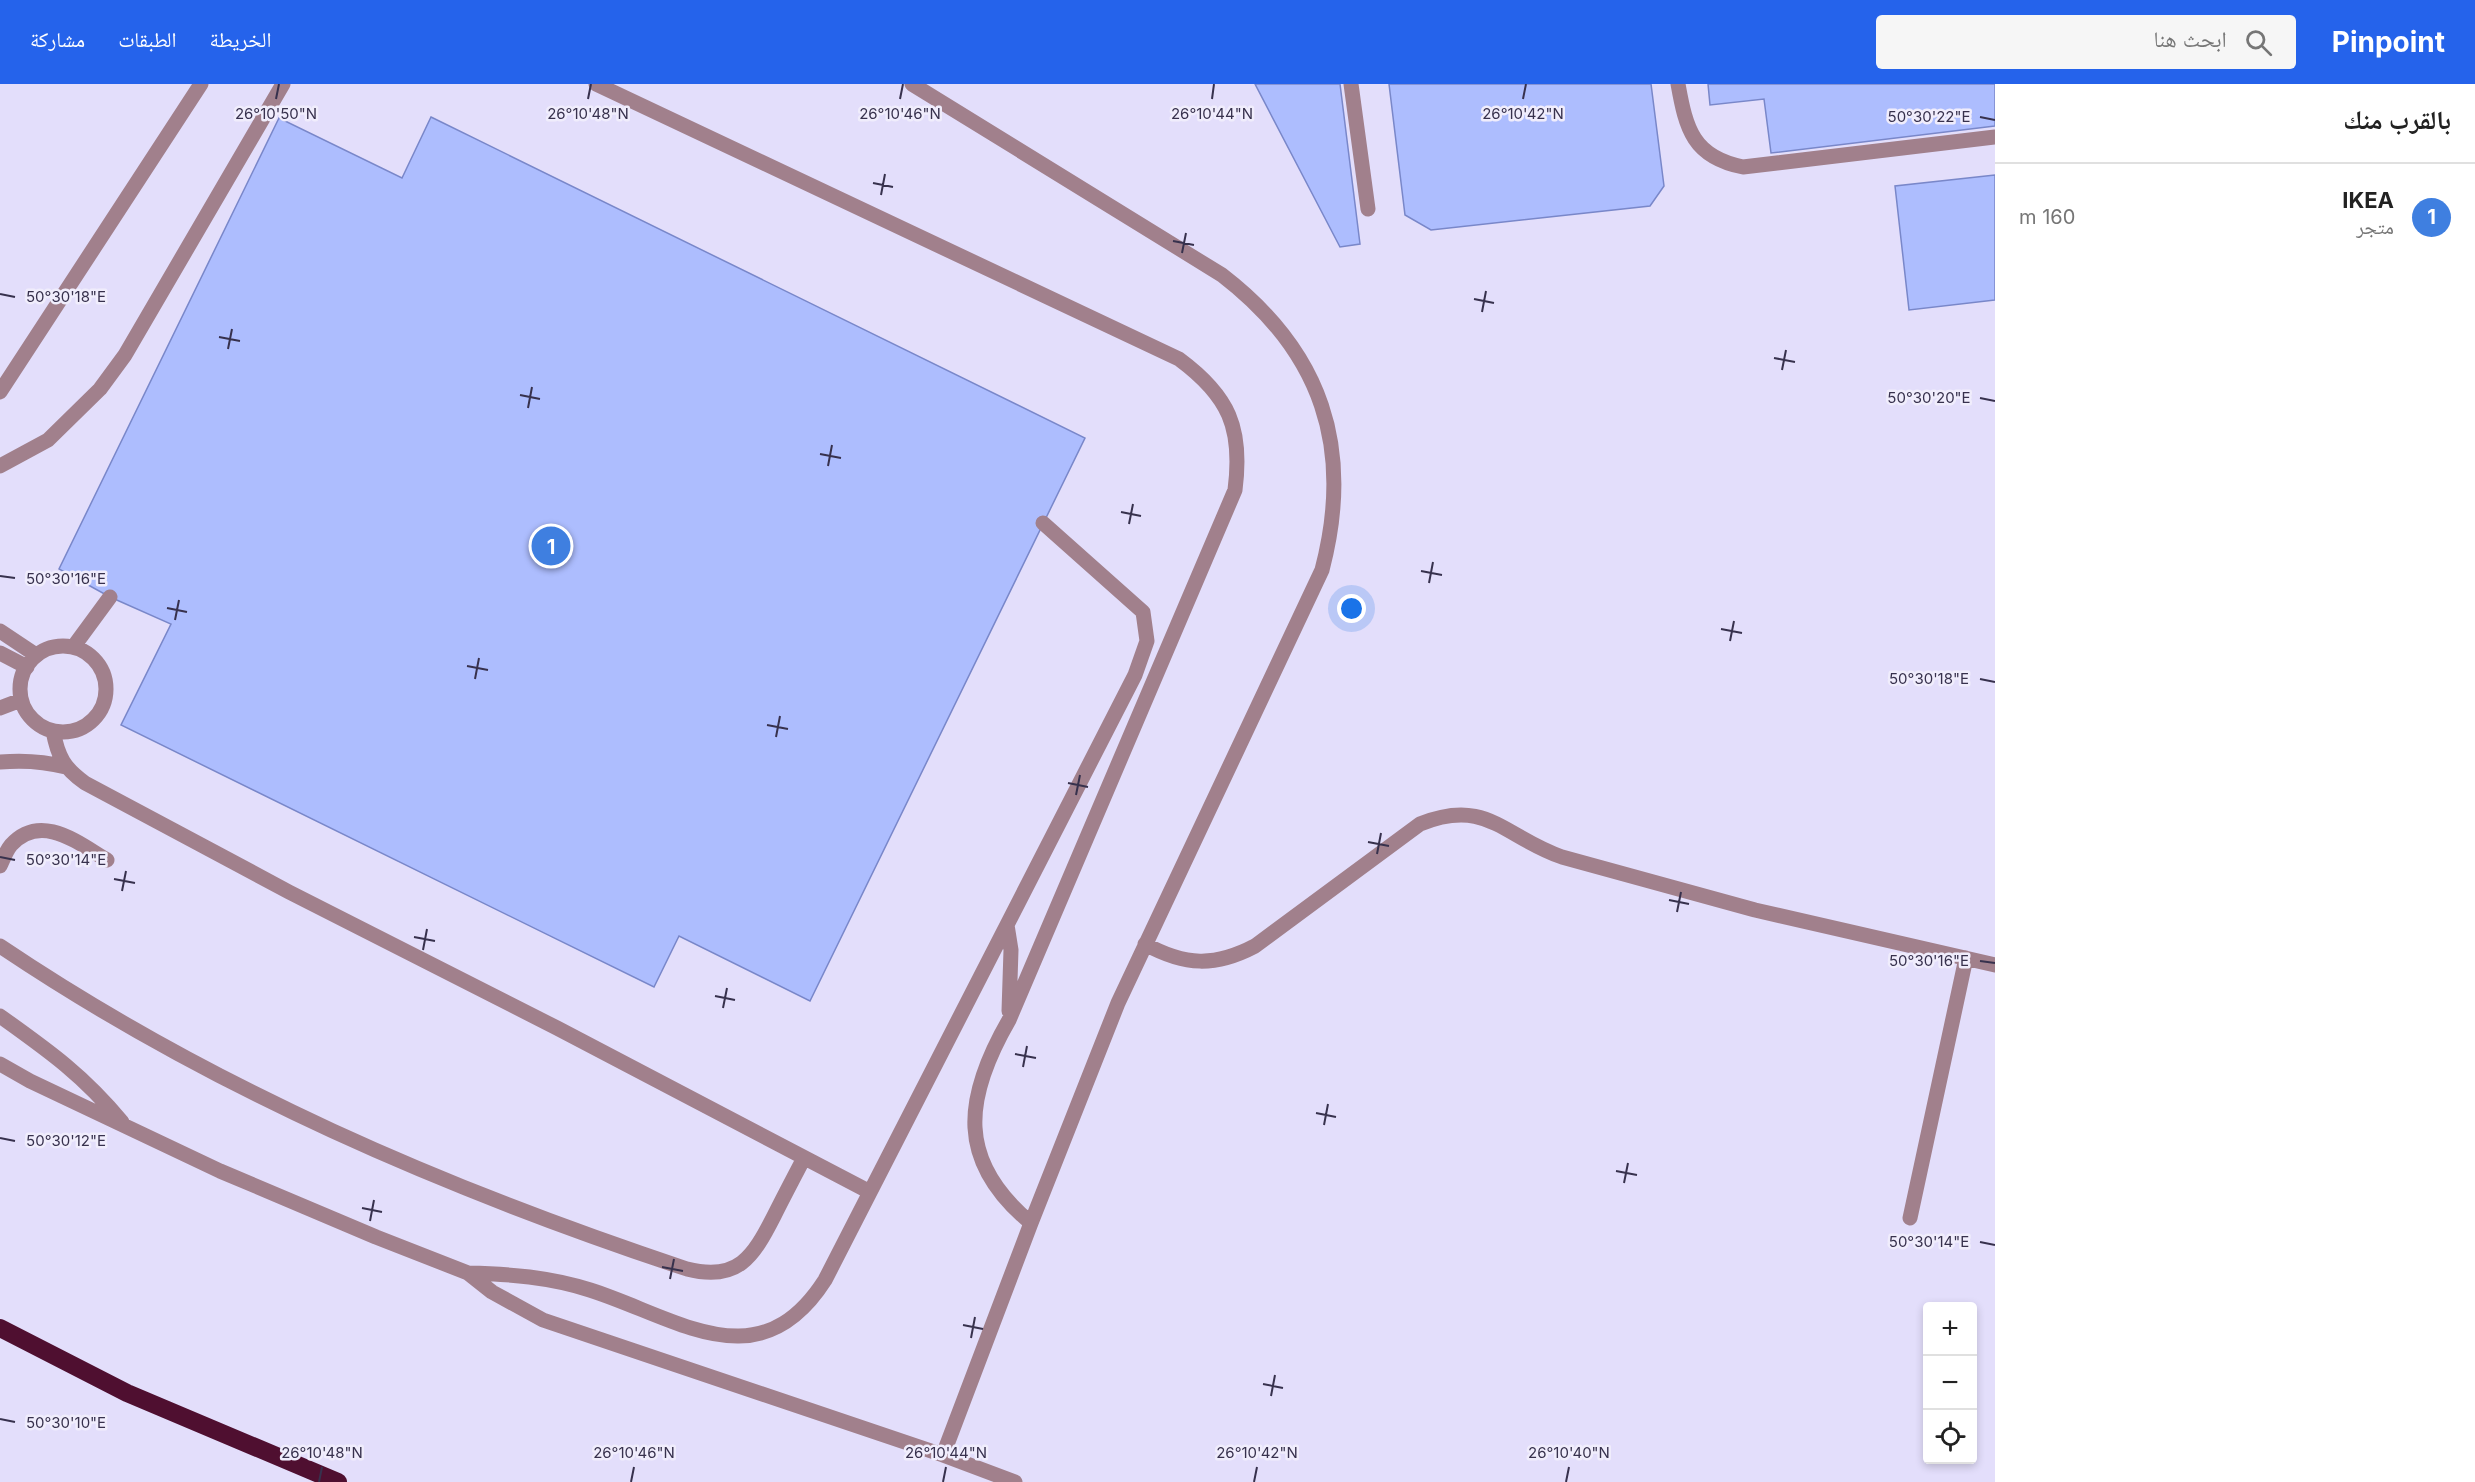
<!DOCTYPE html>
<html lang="ar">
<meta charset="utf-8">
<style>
body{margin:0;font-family:Inter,"Noto Naskh Arabic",sans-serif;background:#f6f6f6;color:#222;direction:rtl}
.controls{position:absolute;right:18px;bottom:18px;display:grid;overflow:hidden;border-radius:6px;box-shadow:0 3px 9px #0003}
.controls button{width:54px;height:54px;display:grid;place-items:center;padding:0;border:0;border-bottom:2px solid #e0e0e0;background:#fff;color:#222;font:30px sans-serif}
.you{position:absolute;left:1352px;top:525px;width:21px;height:21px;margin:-15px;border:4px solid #fff;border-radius:50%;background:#1a73e8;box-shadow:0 0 0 9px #1a73e833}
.badge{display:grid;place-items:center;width:39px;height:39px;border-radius:50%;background:#2563eb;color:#fff;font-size:20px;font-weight:700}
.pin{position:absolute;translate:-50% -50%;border:3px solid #fff;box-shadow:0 2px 6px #0006}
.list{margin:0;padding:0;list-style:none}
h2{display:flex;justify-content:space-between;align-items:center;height:78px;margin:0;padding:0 24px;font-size:26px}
h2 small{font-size:20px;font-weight:400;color:#767676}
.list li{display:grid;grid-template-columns:39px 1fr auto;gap:18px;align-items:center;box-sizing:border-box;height:108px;padding:0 24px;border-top:2px solid #e0e0e0}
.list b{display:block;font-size:22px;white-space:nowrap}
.list p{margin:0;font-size:20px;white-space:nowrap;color:#767676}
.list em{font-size:20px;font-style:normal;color:#767676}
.icon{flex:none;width:33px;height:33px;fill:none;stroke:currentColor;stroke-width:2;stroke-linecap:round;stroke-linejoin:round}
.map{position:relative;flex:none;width:1995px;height:1398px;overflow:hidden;direction:ltr}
header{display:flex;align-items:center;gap:36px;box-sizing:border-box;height:84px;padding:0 30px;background:#2563eb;color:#fff}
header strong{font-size:28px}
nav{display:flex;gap:33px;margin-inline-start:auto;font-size:21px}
.search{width:420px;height:54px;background:#f6f6f6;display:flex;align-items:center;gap:15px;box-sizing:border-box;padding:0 21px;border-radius:6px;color:#767676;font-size:22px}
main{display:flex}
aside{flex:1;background:#fff}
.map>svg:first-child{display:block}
.building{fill:#adbdfe;stroke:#7987c9;stroke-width:1.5}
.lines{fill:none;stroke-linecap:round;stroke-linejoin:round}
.minor{stroke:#a1808c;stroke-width:15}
.highway{stroke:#4f0f30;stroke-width:18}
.ticks{fill:none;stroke:#37314d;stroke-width:2}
.ticks-label{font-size:15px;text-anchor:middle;fill:#37314d;stroke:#f0edfc;stroke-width:5;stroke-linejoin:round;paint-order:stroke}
</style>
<header>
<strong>Pinpoint</strong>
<div class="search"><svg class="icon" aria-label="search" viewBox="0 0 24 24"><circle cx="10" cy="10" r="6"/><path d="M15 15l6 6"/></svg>ابحث هنا</div>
<nav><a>الخريطة</a><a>الطبقات</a><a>مشاركة</a></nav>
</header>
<main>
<aside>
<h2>بالقرب منك<small></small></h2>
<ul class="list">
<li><span class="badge" style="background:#3f7fe0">1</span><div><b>IKEA</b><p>متجر</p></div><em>160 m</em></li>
</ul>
</aside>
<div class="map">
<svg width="1995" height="1398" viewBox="0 0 1995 1398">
<rect width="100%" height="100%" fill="#e3defb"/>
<path class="building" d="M1255 0H1340L1360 160 1340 163Z
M1389 0H1651L1664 102 1650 122 1431 146 1405 131Z
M1708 0H1995V42L1771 69 1764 15 1710 21Z
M431 33 1085 354 810 917 679 852 654 903 121 641 171 540 110 513 59 485 279 34 402 94Z
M1995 91V216L1909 226 1895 102Z"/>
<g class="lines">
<path class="minor" d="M596 0 1179 275C1229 312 1243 344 1235 406L1009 936C964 1014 956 1077 1031 1139
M912 0 1222 191C1322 268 1354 364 1322 486L1118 919 1031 1139 943 1371
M1351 0 1368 125
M1678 0C1686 45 1693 73 1743 83L1995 53
M0 308 201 0
M0 382 48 356 100 305 125 271 283 0
M0 547 36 571
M20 605a43 43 0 1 1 86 0a43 43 0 1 1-86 0Z
M74 562 110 513
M0 569 27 583
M0 624 21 616
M53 647C58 673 64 684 85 699L289 808 557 944 870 1108
M0 678C23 676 43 677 66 683
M0 782C3 776 6 767 11 761 41 728 78 759 107 776
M1007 841 1011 866 1009 927
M1145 860C1185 882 1215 883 1255 862L1420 740C1487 713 1504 753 1562 773L1755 826 1995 881
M0 862C211 1004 446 1105 687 1185 738 1198 753 1173 774 1132 784 1112 794 1093 804 1074
M0 932C49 967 83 991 122 1038
M0 980 30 997 220 1087 376 1153 468 1189 492 1208 543 1236 943 1371 1015 1398
M1910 1134 1966 874
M468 1189C509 1190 550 1193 590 1206 678 1234 759 1299 825 1196L1135 591 1147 557 1143 528 1043 439"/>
<path class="highway" d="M0 1244 127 1309 338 1398"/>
</g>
<path class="ticks" d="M276 15 279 0M588 15 591 0M900 15 903 0M1212 15 1214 0M1523 15 1526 0M1980 33 1995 36M873 99 893 103M881 111 885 90M1173 157 1194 161M1182 169 1186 149M0 210 15 213M1474 215 1494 219M1482 228 1486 207M219 253 240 257M228 265 232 245M1774 274 1795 278M1782 286 1786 266M520 311 540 315M1980 314 1995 317M528 324 532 303M820 370 841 374M828 382 832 361M1121 428 1141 432M1129 440 1133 420M1421 487 1442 491M0 492 15 494M1429 499 1433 478M167 524 187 528M175 536 179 516M1721 545 1742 549M1730 557 1734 537M467 582 488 586M475 595 479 574M1980 595 1995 598M767 641 788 645M776 653 780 632M1068 699 1088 703M1076 711 1080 691M1368 758 1389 762M1377 770 1381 749M0 773 15 776M114 795 135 799M122 807 126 787M1669 816 1689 820M1677 828 1681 808M414 853 435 857M423 866 427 845M1980 877 1995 879M715 912 735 916M723 924 727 904M1015 970 1036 974M1023 983 1027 962M1316 1029 1336 1033M1324 1041 1328 1020M0 1054 15 1057M1616 1087 1637 1091M1624 1099 1628 1079M362 1124 382 1128M370 1137 374 1116M1980 1158 1995 1161M662 1183 683 1187M670 1195 674 1175M963 1241 983 1245M971 1254 975 1233M1263 1300 1283 1304M1271 1312 1275 1291M0 1335 15 1338M319 1398 322 1383M631 1398 634 1383M943 1398 946 1383M1254 1398 1257 1383M1566 1398 1569 1383"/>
<g class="ticks-label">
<text x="276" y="35">26°10'50"N</text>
<text x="588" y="35">26°10'48"N</text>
<text x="900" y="35">26°10'46"N</text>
<text x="1212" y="35">26°10'44"N</text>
<text x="1523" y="35">26°10'42"N</text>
<text x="1929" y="38">50°30'22"E</text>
<text x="66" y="218">50°30'18"E</text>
<text x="1929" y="319">50°30'20"E</text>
<text x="66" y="500">50°30'16"E</text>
<text x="1929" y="600">50°30'18"E</text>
<text x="66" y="781">50°30'14"E</text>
<text x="1929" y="882">50°30'16"E</text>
<text x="66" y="1062">50°30'12"E</text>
<text x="1929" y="1163">50°30'14"E</text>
<text x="66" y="1344">50°30'10"E</text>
<text x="322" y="1374">26°10'48"N</text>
<text x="634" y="1374">26°10'46"N</text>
<text x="946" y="1374">26°10'44"N</text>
<text x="1257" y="1374">26°10'42"N</text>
<text x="1569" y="1374">26°10'40"N</text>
</g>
</svg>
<div class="controls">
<button>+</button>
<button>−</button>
<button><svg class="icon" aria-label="locate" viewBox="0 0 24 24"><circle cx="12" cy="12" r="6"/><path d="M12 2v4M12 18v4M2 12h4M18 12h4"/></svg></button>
</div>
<div class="you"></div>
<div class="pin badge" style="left:551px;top:462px;background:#3f7fe0">1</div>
</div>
</main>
